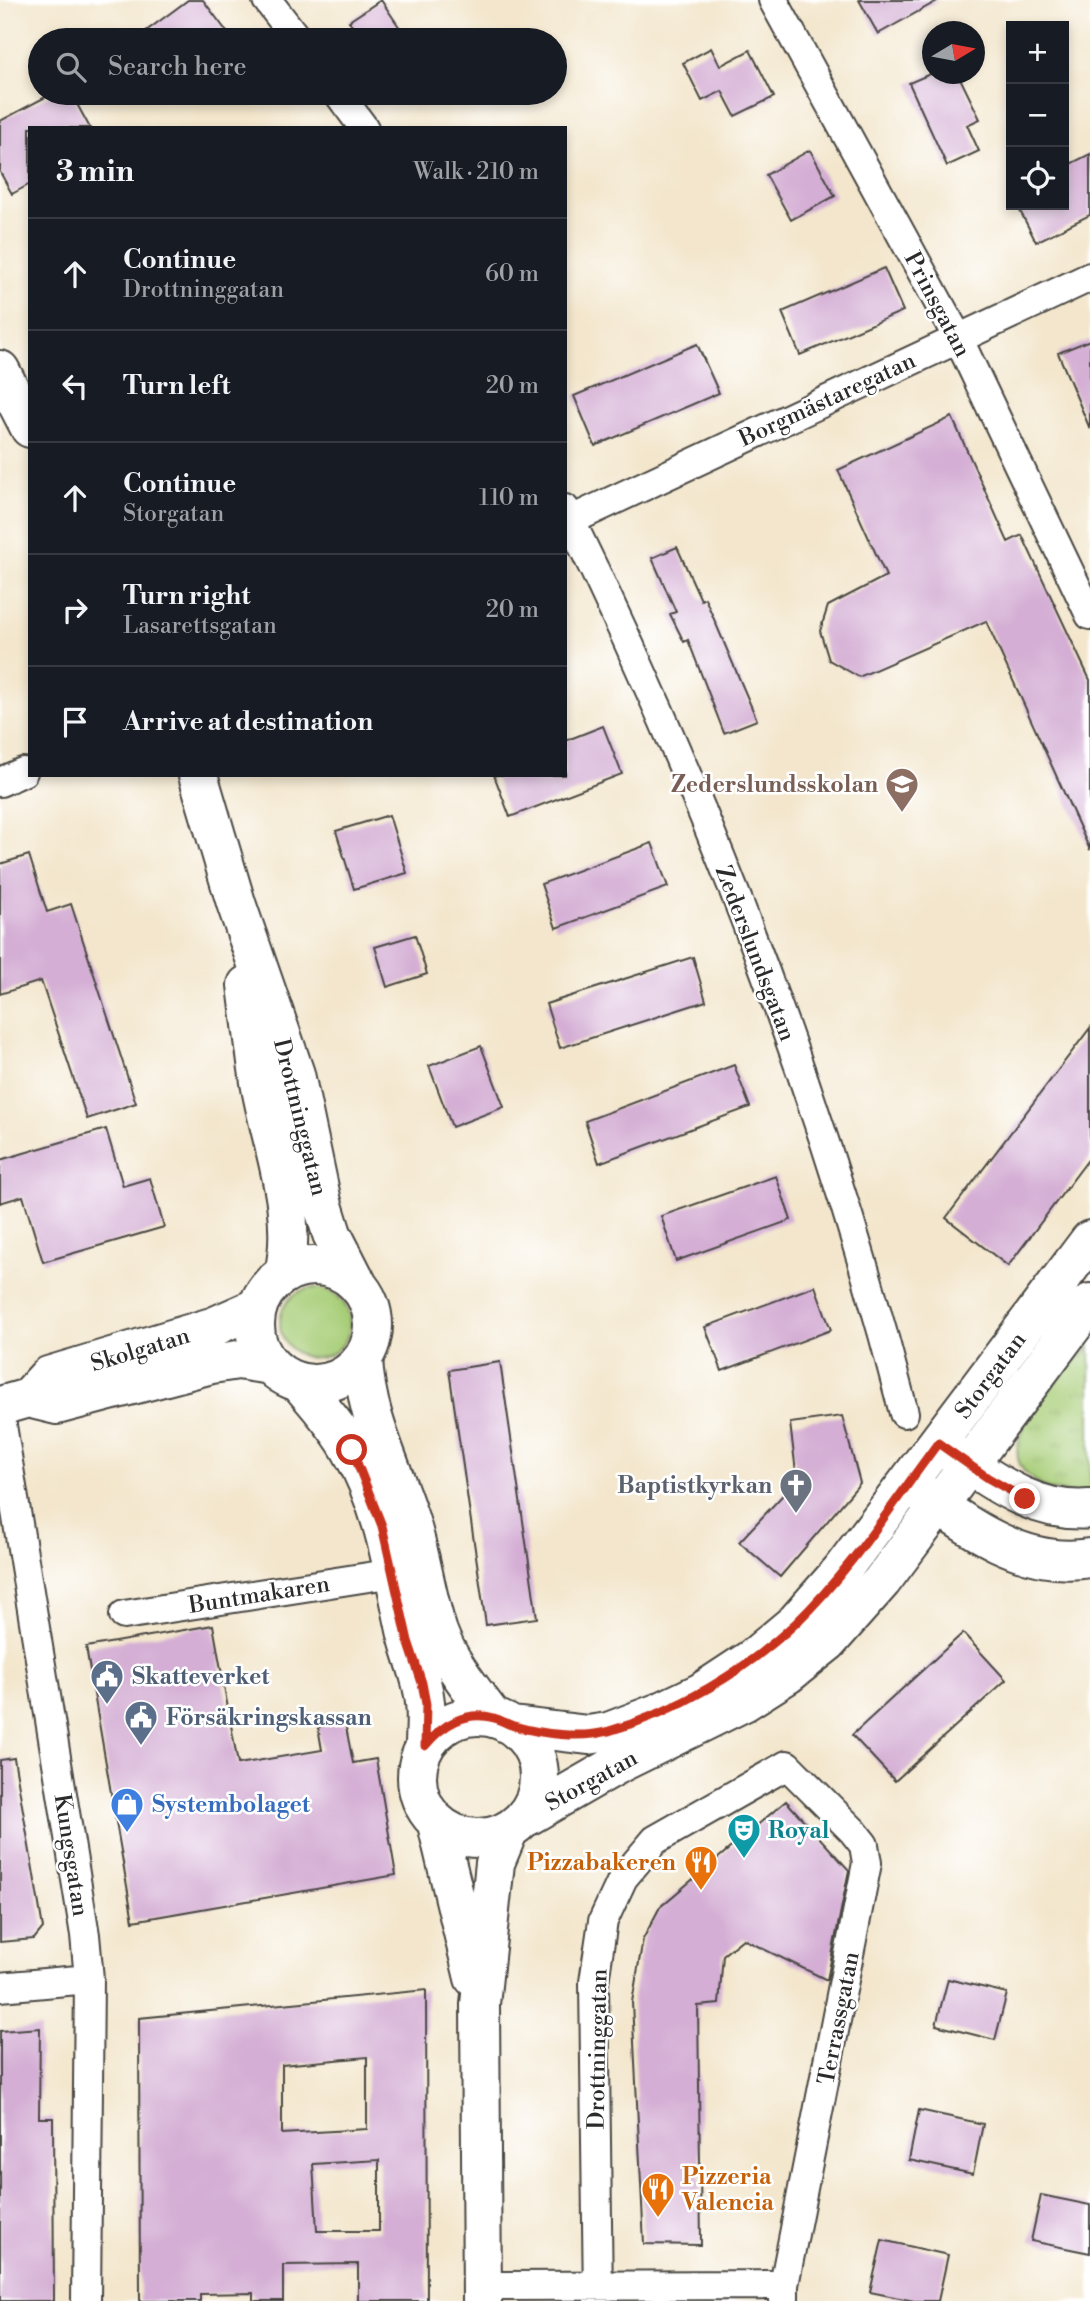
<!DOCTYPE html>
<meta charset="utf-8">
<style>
body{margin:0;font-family:"Libre Bodoni",serif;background:#20242c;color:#f1f3f6}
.controls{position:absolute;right:21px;top:21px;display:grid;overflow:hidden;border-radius:0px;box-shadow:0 4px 10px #0003}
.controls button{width:63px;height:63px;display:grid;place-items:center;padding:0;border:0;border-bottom:2px solid #363941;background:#171b24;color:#f1f3f6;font:35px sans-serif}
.compass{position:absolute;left:922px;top:21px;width:63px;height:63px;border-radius:50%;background:#171b24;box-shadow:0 4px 10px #0003;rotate:80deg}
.stop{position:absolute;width:21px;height:21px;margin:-16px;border:5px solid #c8321e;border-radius:50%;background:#fff}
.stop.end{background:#c8321e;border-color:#fff;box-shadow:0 2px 7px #0008}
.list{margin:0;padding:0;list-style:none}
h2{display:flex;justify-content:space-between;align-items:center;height:91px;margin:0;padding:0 28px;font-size:30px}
h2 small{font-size:23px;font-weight:400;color:#9ea1a6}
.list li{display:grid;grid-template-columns:46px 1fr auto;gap:21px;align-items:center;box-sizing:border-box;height:112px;padding:0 28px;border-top:2px solid #363941}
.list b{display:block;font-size:26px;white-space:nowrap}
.list p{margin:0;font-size:23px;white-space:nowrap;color:#9ea1a6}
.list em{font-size:23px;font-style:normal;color:#9ea1a6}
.icon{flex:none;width:38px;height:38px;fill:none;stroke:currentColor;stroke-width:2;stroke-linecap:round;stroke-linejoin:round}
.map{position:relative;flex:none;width:1090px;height:2301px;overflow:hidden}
.search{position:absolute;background:#171b24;box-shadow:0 4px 10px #0003;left:28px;top:28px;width:539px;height:77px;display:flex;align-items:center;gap:18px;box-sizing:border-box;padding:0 24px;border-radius:38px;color:#9ea1a6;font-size:26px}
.panel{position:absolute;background:#171b24;box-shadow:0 4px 10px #0003;left:28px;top:126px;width:539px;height:651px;border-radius:0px}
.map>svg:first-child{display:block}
.grass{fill:#a7cd77;stroke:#697c51;stroke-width:2}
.park{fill:url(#park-tufts);stroke:#697c51;stroke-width:2}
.building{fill:#d4aed4;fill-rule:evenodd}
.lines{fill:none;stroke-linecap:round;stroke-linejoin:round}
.street-casing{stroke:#494743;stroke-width:32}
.secondary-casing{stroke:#494743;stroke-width:42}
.street{stroke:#fff;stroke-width:28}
.secondary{stroke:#fff;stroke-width:38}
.route{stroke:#c8321e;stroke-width:9}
.labels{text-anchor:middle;stroke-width:5;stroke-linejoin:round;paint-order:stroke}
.street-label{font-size:23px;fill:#2b2b2b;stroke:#fff}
.education-label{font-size:23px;font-weight:bold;fill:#785e54;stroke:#fff;text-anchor:end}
.worship-label{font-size:23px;font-weight:bold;fill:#5b616d;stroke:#fff;text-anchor:end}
.service-label{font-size:23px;font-weight:bold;fill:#4e5e75;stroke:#fff;text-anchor:start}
.shop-label{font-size:23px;font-weight:bold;fill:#366cbe;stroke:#fff;text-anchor:start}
.culture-label{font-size:23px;font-weight:bold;fill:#0d838f;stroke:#fff;text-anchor:start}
.food-label{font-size:23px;font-weight:bold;fill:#c56008;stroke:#fff;text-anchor:end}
</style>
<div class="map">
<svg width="1090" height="2301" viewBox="0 0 1090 2301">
<defs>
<pattern id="park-tufts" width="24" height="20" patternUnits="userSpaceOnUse" patternTransform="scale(1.75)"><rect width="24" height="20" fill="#a7cd77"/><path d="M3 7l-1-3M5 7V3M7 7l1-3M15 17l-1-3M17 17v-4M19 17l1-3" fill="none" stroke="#90b067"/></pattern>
</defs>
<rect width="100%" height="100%" fill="#fff"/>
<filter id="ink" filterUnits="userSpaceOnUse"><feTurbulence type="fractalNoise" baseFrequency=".0143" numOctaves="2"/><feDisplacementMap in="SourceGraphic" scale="14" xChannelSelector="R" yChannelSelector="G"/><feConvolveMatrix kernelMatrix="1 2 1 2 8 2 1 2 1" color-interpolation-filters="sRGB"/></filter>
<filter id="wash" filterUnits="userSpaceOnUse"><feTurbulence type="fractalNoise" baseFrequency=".00686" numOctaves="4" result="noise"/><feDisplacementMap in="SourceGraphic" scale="28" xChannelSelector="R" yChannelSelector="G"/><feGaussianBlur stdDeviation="1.57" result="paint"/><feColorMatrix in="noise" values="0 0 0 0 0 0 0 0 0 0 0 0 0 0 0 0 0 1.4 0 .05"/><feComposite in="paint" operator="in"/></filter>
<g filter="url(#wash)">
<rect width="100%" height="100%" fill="#f3e6cc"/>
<path class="grass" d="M280 1323a35 35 0 1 1 70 0a35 35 0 1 1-70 0Z"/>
<path class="park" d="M1090 1347V1495C1076 1493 1060 1493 1047 1489 1041 1486 1034 1480 1029 1476 988 1442 1066 1371 1090 1347Z"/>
<g id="blocks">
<path class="building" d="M188 0H203L233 40H134Z
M381 0 408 40H361L349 21Z
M859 0H939L878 34Z
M711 48 720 66 750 50 774 97 735 116 722 91 702 101 683 63Z
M930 74H958L980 119 967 125 979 151 947 166 909 83Z
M53 93H71L90 128H30V184L12 194 0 172V121Z
M810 150 835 196 791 220 766 175Z
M1090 154V215L1036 242 1017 205H1064V167Z
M884 268 903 311 800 355 782 312Z
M1090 340V429L1058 353Z
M697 344 719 393 595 446 574 396Z
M952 417 1008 542 1022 535 1090 680V850L986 621 859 677 829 660 820 631 828 606 886 576 838 470Z
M677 547 701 600 705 598 757 720 724 733 688 640 684 642 670 614 676 612 652 558Z
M603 726 622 774 510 817 494 775H565V741Z
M389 815 407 873 354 889 336 831Z
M652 843 668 887 556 928 541 884Z
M29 855 47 912 71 904 136 1103 87 1119 41 981 0 994V864Z
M415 935 427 974 387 987 375 947Z
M693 957 706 1001 560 1048 546 1004Z
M1090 1028V1157L1008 1266 946 1218Z
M481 1046 504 1107 452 1127 429 1066Z
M734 1065 750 1107 599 1163 585 1121Z
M106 1129 123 1186 150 1178 164 1227 43 1262 23 1196 0 1203V1160Z
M776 1176 791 1220 676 1261 661 1216Z
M815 1286 831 1330 722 1371 705 1327Z
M500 1362 537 1618 486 1625 449 1370Z
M842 1416 860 1483 780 1577 739 1542 797 1480 790 1423Z
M213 1625 238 1764 322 1750 318 1727 345 1722 353 1763 376 1759 396 1875 133 1921 86 1647Z
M963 1633 1006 1680 895 1781 852 1735Z
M14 1758 43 1928 34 1939 0 1942V1760Z
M786 1801 849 1870 827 1980 743 1939 723 1955 719 2004 698 2006 701 2245 644 2244 632 2002 643 1939 660 1907Z
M948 1979 1007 1993 995 2040 936 2025Z
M426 1990 427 2301H358V2264L283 2265V2301H253V2293L200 2294V2301H140L139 2018ZM367 2057V2129L282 2134V2065ZM379 2160V2231H317L313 2164Z
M40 2028 39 2118H53L54 2301H0V2031Z
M919 2110 983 2124 973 2174 909 2160Z
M1041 2195 1090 2205V2253L1031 2241Z
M882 2240 948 2255 938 2301H914L870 2292Z"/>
</g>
</g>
<g filter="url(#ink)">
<use href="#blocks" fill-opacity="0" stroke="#494743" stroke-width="2"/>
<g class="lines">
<defs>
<path id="street" d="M267 0 298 40
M773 0 958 338 1090 615
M338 93 364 128
M565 509C707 798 824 1101 904 1413
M565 523 1090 277
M0 782 23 772
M0 1413 85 1935 89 1979 86 2301
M124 1615 394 1573
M0 1987 89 1979
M482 2286 784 2285
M598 2301 594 1982 603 1921 623 1878 655 1840 787 1765 853 1831 864 1845 867 1863 784 2285V2301"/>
<path id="secondary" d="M0 370 30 428
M198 775 236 903 295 1074 322 1202 332 1234 359 1287
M247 985C251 1017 255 1050 260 1082 271 1146 299 1210 284 1274
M255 1325a59 59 0 1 1 118 0a59 59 0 1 1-118 0Z
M363 1358C365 1413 389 1460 407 1512 421 1551 425 1593 438 1632 450 1664 473 1691 493 1718
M299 1382C317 1404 337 1425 351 1450 383 1504 393 1570 406 1630 411 1654 423 1678 425 1703 427 1717 425 1732 425 1746
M28 1398 48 1376 215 1326 258 1307
M0 1406 28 1398 57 1405 212 1364 238 1360 271 1365
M950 1452C993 1481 1035 1514 1090 1509
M918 1490C967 1527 1025 1569 1090 1558
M417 1777a61 61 0 1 1 122 0a61 61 0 1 1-122 0Z
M513 1726 588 1735 608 1732 660 1712 700 1693 753 1658 796 1622 841 1571 1090 1240
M526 1817 620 1763 744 1702 788 1674 828 1642 882 1581 1090 1303
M437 1824 474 1978
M482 2301 480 2004 495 1863 508 1832"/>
</defs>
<use href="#street" class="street-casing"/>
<use href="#secondary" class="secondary-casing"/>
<use href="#street" class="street"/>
<use href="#secondary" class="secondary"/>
</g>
</g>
<g class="lines" filter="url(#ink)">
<path class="route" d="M352 1450 382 1526 408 1641 422 1683 426 1704 425 1746C442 1725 466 1710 494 1718 501 1720 507 1724 514 1726 542 1734 580 1739 609 1731 677 1712 745 1671 796 1623 850 1571 893 1503 938 1443L988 1478 1025 1499"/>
</g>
<defs>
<symbol id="school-pin" viewBox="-11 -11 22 30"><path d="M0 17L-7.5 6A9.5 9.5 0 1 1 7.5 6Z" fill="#8d6e63" stroke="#fff"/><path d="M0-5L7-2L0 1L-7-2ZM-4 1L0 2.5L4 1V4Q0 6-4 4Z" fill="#fff"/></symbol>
<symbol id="church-pin" viewBox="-11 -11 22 30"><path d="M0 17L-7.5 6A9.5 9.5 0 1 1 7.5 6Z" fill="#6b7280" stroke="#fff"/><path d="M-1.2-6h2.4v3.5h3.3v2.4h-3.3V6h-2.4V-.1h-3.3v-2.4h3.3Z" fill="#fff"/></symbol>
<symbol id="civic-pin" viewBox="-11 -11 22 30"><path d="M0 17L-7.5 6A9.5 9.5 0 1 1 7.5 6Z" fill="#5c6f8a" stroke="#fff"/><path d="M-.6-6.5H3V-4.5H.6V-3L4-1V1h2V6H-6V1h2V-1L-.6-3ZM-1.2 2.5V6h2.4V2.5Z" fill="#fff"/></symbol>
<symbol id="shop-pin" viewBox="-11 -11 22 30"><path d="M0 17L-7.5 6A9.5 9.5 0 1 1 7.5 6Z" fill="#3f7fe0" stroke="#fff"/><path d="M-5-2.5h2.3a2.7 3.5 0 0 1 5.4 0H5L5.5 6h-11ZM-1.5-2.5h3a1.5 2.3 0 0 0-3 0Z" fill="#fff"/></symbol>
<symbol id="theatre-pin" viewBox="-11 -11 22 30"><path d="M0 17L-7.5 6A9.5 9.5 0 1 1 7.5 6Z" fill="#0f9aa8" stroke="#fff"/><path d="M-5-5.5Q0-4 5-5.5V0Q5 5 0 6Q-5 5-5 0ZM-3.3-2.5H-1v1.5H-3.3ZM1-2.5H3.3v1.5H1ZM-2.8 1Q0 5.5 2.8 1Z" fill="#fff"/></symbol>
<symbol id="restaurant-pin" viewBox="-11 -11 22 30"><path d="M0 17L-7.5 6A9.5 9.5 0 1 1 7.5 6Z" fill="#e8710a" stroke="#fff"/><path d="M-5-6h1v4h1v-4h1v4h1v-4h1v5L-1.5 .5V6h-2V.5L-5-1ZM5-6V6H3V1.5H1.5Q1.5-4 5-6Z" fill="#fff"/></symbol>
</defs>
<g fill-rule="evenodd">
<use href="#school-pin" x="883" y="765" width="38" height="52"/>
<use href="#church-pin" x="777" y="1466" width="38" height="52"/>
<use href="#civic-pin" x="88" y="1657" width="38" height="52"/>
<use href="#civic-pin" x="122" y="1698" width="38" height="52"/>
<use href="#shop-pin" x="108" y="1785" width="38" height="52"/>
<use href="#theatre-pin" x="725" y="1811" width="38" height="52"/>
<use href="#restaurant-pin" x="682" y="1843" width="38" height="52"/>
<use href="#restaurant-pin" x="639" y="2170" width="38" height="52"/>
</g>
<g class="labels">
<g class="street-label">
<text transform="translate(938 304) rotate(62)" y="8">Prinsgatan</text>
<text transform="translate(827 399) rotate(-25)" y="8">Borgmästaregatan</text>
<text transform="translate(756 953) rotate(69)" y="8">Zederslundsgatan</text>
<text transform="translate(301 1117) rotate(76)" y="8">Drottninggatan</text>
<text transform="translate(140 1349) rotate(-17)" y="8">Skolgatan</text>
<text transform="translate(990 1375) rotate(-53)" y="8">Storgatan</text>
<text transform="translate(259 1594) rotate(-9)" y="8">Buntmakaren</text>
<text transform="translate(591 1780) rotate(-29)" y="8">Storgatan</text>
<text transform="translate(72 1855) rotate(81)" y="8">Kungsgatan</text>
<text transform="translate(838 2018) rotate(-79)" y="8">Terrassgatan</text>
<text transform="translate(597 2049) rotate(-89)" y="8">Drottninggatan</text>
</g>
<g class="education-label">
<text x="878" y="792">Zederslundsskolan</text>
</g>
<g class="worship-label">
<text x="772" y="1493">Baptistkyrkan</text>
</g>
<g class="service-label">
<text x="132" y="1684">Skatteverket</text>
<text x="166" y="1725">Försäkringskassan</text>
</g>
<g class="shop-label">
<text x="152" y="1812">Systembolaget</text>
</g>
<g class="culture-label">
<text x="768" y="1838">Royal</text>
</g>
<g class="food-label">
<text x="676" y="1870">Pizzabakeren</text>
<text x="682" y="2184" text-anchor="start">Pizzeria<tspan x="682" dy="26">Valencia</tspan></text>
</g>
</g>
</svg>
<div class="controls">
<button>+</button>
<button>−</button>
<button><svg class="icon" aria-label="locate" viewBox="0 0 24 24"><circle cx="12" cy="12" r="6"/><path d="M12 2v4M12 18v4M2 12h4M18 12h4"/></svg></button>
</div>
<svg class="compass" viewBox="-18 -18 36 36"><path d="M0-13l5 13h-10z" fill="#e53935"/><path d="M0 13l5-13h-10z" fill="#9ea1a6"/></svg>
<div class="stop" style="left:352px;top:1450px"></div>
<div class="stop end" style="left:1025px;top:1499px"></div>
<div class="search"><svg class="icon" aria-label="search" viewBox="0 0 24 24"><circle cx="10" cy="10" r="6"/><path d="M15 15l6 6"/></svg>Search here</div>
<section class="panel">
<h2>3 min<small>Walk · 210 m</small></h2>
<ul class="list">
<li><svg class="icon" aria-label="ahead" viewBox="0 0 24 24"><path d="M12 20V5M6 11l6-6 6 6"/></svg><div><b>Continue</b><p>Drottninggatan</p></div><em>60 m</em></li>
<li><svg class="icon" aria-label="left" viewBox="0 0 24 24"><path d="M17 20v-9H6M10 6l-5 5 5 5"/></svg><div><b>Turn left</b></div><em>20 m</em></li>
<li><svg class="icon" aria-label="ahead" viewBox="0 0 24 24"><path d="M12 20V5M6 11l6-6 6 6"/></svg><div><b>Continue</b><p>Storgatan</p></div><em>110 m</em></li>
<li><svg class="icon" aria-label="right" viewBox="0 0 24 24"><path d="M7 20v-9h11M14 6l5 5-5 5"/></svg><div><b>Turn right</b><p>Lasarettsgatan</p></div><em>20 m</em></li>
<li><svg class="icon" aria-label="arrive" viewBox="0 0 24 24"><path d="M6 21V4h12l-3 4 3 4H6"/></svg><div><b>Arrive at destination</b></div></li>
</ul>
</section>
</div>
